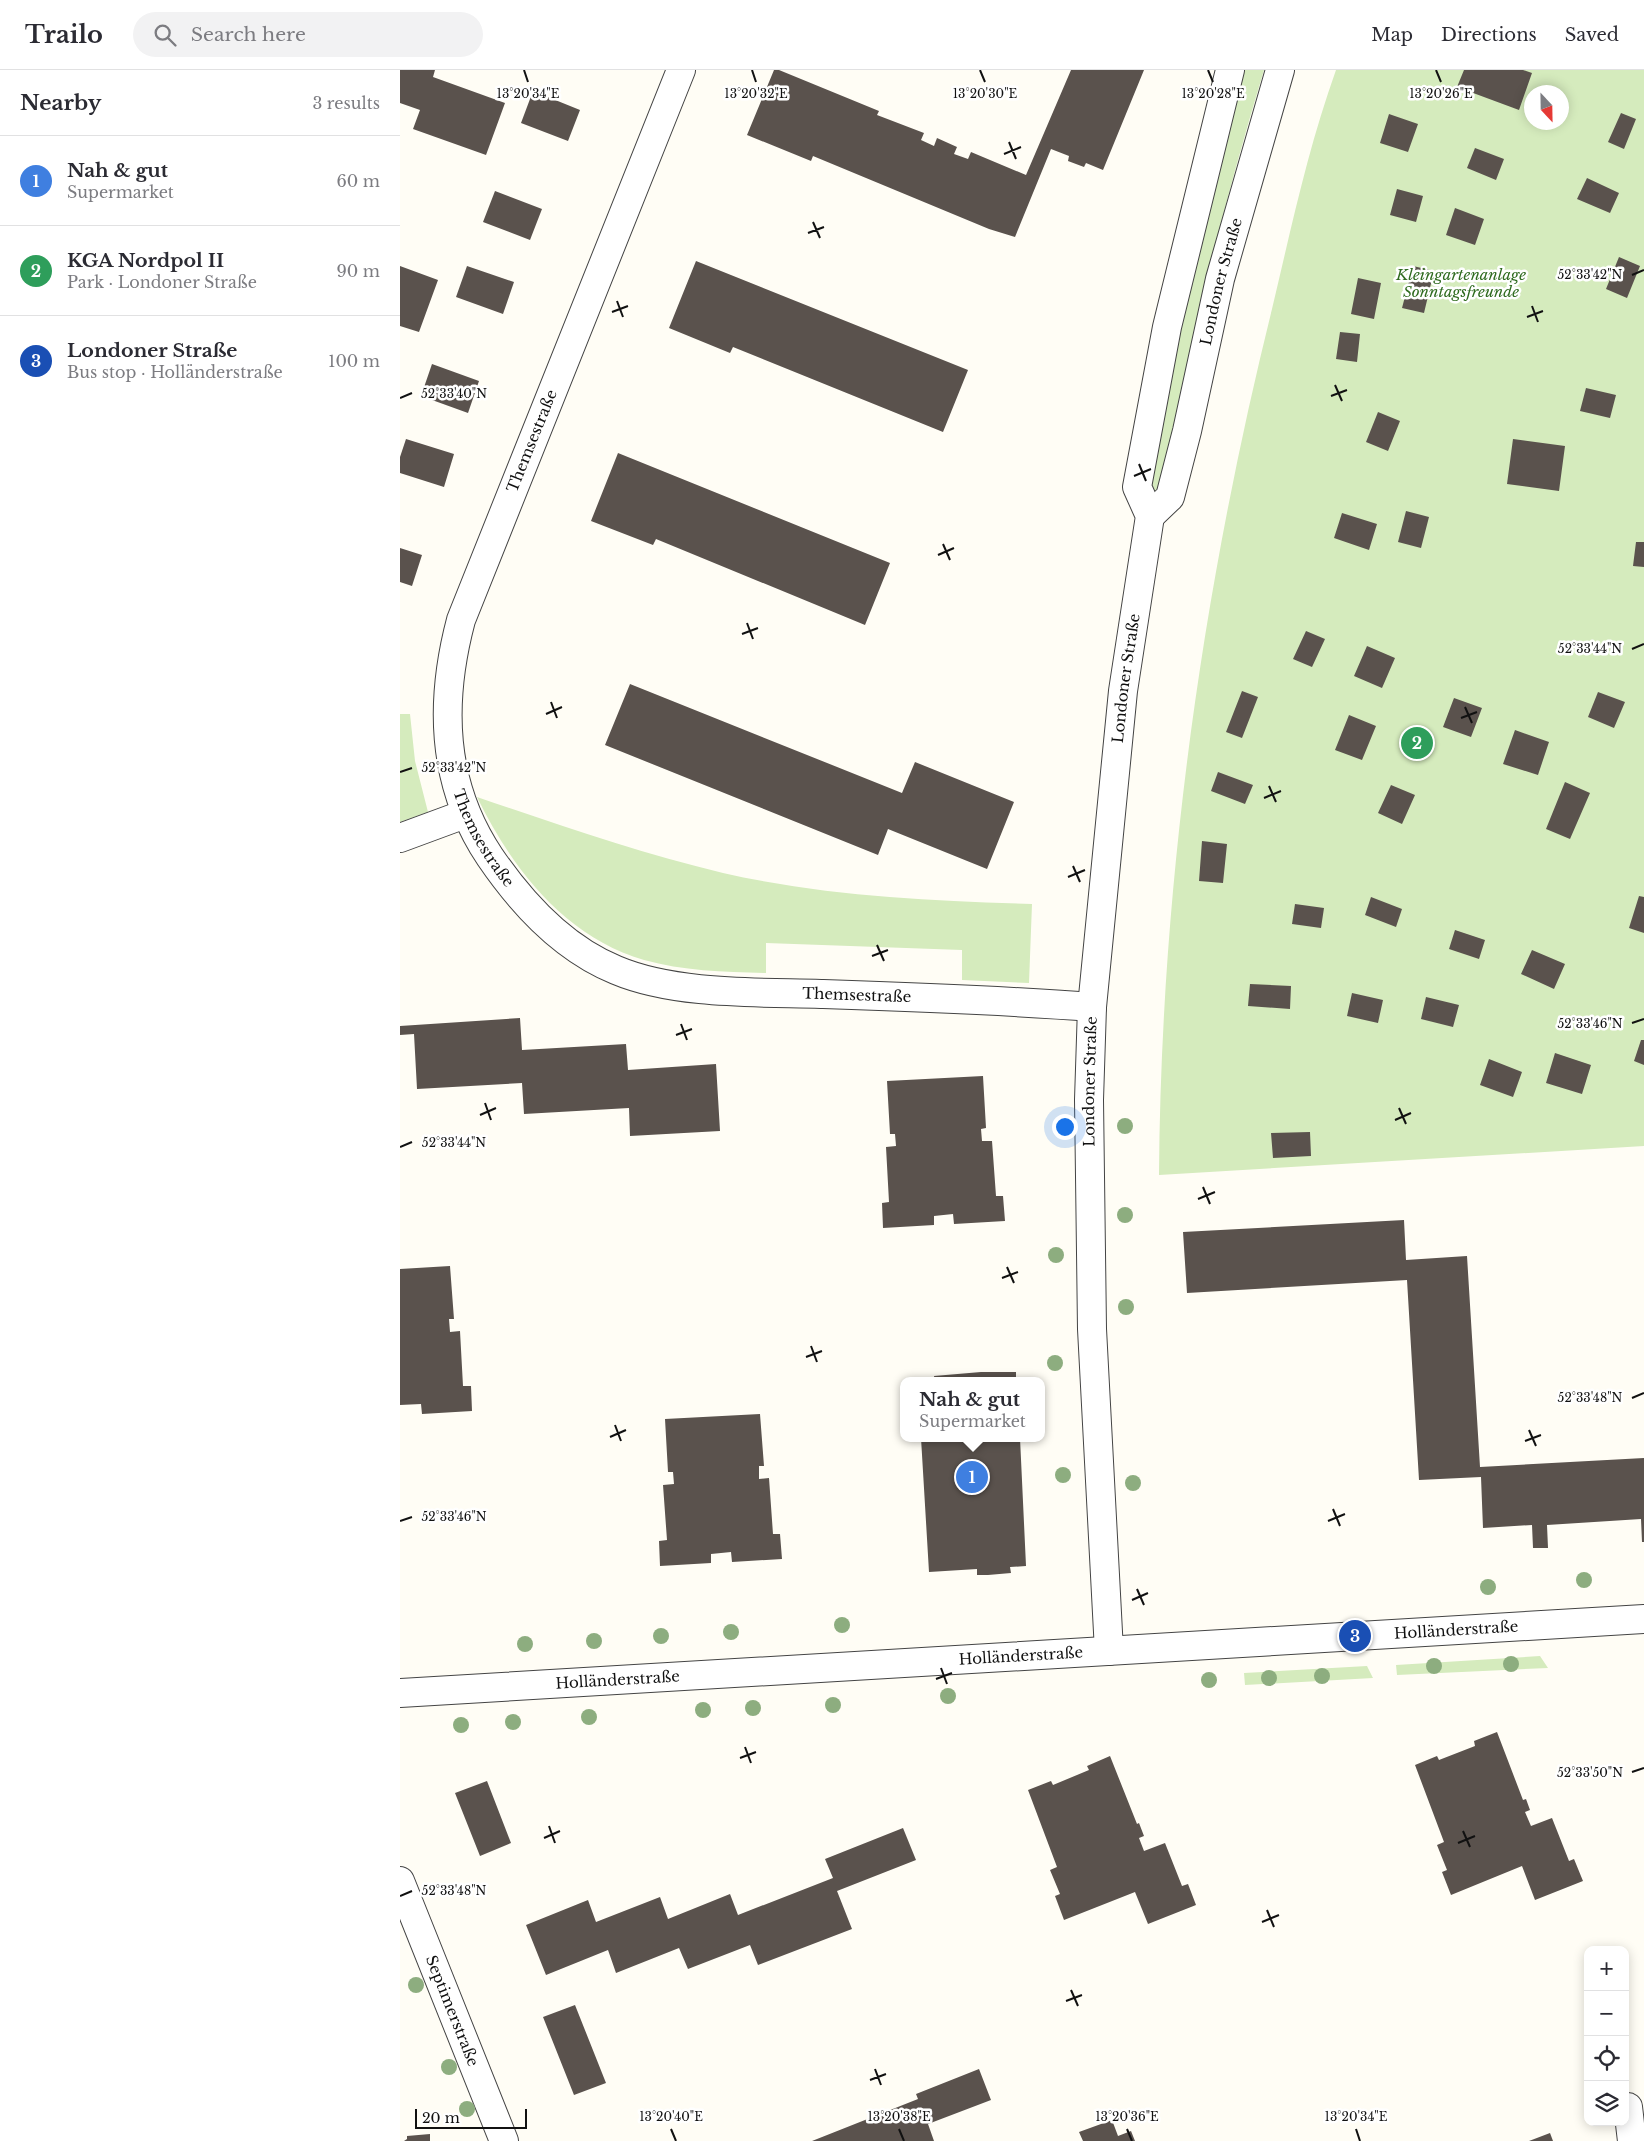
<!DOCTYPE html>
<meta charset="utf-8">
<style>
body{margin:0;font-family:"Libre Baskerville",serif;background:#f2f2f3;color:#2b2b33}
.controls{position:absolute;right:15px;bottom:15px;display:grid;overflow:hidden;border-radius:10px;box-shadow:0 2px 12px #0003}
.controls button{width:45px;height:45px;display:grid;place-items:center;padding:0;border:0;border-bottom:1px solid #e1e1e2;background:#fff;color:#2b2b33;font:25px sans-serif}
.compass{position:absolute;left:1124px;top:15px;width:45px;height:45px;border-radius:50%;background:#fff;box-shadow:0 2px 12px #0003;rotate:158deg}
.scale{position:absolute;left:15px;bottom:12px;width:112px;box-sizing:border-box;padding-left:5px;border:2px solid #111;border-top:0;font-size:14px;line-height:18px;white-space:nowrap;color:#111;-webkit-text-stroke:4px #fff;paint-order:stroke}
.you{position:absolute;left:664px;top:1056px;width:18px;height:18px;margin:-12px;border:4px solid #fff;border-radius:50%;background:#1a73e8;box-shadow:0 0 0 8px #1a73e833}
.badge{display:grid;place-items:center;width:32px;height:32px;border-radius:50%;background:#c4262e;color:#fff;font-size:16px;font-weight:700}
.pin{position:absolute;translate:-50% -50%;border:2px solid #fff;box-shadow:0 1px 5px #0006}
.popup{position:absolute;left:500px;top:1307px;width:145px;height:65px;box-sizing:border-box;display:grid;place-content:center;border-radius:10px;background:#fff;filter:drop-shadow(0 1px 4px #0005);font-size:16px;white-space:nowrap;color:#7c7c81}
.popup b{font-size:19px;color:#2b2b33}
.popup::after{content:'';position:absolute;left:50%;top:100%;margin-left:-10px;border:10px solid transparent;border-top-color:#fff}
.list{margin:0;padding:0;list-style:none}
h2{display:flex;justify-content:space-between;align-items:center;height:65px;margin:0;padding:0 20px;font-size:21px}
h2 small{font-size:16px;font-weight:400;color:#7c7c81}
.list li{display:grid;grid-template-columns:32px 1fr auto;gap:15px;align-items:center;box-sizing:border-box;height:90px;padding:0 20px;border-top:1px solid #e1e1e2}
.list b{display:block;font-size:19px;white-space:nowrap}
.list p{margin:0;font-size:16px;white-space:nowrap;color:#7c7c81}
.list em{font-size:16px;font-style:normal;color:#7c7c81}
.icon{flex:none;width:28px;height:28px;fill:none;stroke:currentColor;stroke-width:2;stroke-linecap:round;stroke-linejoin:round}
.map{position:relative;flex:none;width:1244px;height:2071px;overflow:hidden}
header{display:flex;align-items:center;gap:30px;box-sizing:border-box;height:70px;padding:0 25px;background:#fff;border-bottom:1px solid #e1e1e2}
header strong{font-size:24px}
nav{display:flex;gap:28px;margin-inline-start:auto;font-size:18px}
.search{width:350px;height:45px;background:#f2f2f3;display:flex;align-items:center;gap:12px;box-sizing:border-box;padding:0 18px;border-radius:28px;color:#7c7c81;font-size:19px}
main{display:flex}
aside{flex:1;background:#fff}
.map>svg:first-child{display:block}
.green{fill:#d5ebbd;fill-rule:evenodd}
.building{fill:#5a524d}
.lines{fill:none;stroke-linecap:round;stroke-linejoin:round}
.minor-casing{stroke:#444;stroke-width:30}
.minor{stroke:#fff;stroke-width:28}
.tree{fill:#8dad7f}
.ticks{fill:none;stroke:#111;stroke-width:2}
.labels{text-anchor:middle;stroke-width:5;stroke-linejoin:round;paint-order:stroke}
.park-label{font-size:15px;font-style:italic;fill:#2f6b1f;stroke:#fff}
.street-label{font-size:15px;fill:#111;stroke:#fff}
.ticks-label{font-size:12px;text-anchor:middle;fill:#111;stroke:#fff;stroke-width:5;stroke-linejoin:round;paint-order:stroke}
</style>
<header>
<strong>Trailo</strong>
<div class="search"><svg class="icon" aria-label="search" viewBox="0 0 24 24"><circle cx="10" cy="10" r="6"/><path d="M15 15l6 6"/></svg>Search here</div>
<nav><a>Map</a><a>Directions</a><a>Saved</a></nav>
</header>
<main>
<aside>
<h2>Nearby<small>3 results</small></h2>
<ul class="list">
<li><span class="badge" style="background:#3f7fe0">1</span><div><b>Nah &amp; gut</b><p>Supermarket</p></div><em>60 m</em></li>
<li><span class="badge" style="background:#2e9e5b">2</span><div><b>KGA Nordpol II</b><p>Park · Londoner Straße</p></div><em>90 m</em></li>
<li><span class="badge" style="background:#1a4fb4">3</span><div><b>Londoner Straße</b><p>Bus stop · Holländerstraße</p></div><em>100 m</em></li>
</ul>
</aside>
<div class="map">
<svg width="1244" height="2071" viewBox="0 0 1244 2071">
<rect width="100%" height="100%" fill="#fffdf5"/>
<path class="green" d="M842 0H864C822 139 788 279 760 422L749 427 787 222Z
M936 0H1244V1076L759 1105C761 815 802 521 872 239 891 159 908 78 936 0ZM1132 22H1162V52H1132Z
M0 644H10L15 691 28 742 0 752Z
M77 727C159 755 239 783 323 803 424 826 529 831 632 834L629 913 562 910V880L366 873V903C325 902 283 901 244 890 165 867 112 799 77 727Z
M1140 1586 1148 1598 997 1605 996 1595Z
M967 1596 973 1608 845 1615 844 1603Z"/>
<path class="building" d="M0 0H35L33 7 105 33 86 85 13 59 20 40 0 33Z
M374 0H379L479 41 477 45 524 63 521 70 534 76 537 68 557 77 554 84 568 89 571 82 626 105 671 0H744L703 100 686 93 684 97 668 91 669 86 651 79 615 167 589 159 413 86 411 91 347 65Z
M1064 0H1123L1132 3 1119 40 1057 17Z
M133 21 180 40 168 71 121 53Z
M1221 43 1236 49 1224 79 1208 72Z
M989 44 1018 54 1008 82 980 73Z
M1075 78 1104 89 1096 110 1067 98Z
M1187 108 1219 123 1210 143 1177 129Z
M997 119 1023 126 1016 152 990 145Z
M95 121 142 139 130 170 83 152Z
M1055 138 1084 149 1075 175 1046 165Z
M1219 187 1240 196 1227 228 1206 219Z
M296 191 568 300 543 362 333 277 330 283 269 258Z
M0 196 38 210 19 262 0 256Z
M67 196 114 212 103 244 56 227Z
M1013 196 1034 201 1024 243 1002 238Z
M958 208 981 213 974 249 951 244Z
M940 262 960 264 957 292 936 289Z
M32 294 79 311 68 343 21 326Z
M1186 318 1216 325 1210 348 1180 341Z
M978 342 1000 351 988 381 966 372Z
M6 369 54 384 44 417 0 403V387Z
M1113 369 1165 376 1159 421 1107 414Z
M218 383 490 493 465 555 256 469 253 475 191 451Z
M1006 441 1029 447 1021 478 998 472Z
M942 443 977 454 969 480 934 468Z
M1236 472H1244V497L1233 496Z
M0 478 22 485 12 516 0 512Z
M906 561 925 569 912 597 893 589Z
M967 576 995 588 982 618 954 606Z
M230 614 502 723 515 692 614 732 587 799 488 759 478 785 205 675Z
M842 621 858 627 842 668 826 662Z
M1198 622 1225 632 1214 658 1188 647Z
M1054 628 1082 638 1071 667 1043 657Z
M949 645 976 656 962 690 935 680Z
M1115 660 1149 672 1138 705 1103 694Z
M818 702 853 715 845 734 811 721Z
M1165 712 1190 723 1170 769 1146 759Z
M991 715 1015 725 1002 754 978 743Z
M802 771 827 774 823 813 799 811Z
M1239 826 1244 827V863L1229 858Z
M971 827 1002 839 996 857 965 845Z
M895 834 924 838 921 858 892 854Z
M1055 860 1085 870 1079 889 1049 879Z
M1132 880 1165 894 1154 919 1121 904Z
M850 914 891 916 890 939 848 936Z
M952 923 983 930 978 953 947 946Z
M1026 927 1059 935 1053 957 1021 949Z
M120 948 122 980 226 974 228 1000 316 994 320 1061 230 1066 229 1038 124 1044 122 1013 17 1019 14 964 0 965V956Z
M1241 970H1244V995L1234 991Z
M1155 983 1191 995 1182 1024 1146 1013Z
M1089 989 1122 1002 1113 1027 1080 1015Z
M583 1006 586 1058 581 1059 582 1071H592L596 1126H603L605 1151 554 1154 553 1144 534 1146V1155L483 1158 482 1133 489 1132 486 1077 496 1076 495 1064H490L487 1011Z
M910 1062 911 1086 873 1088 871 1063Z
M1004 1150 1006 1190 1067 1186 1080 1397 1244 1388V1472H1242L1241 1449 1147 1455 1148 1478H1133L1132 1455 1083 1458 1081 1407 1019 1410 1007 1210 787 1223 783 1162Z
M50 1196 54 1249H49L50 1262 60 1261 63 1316H71L72 1341 22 1344 21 1334 0 1335V1199Z
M581 1302H616V1311H535L534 1306Z
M360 1344 364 1396H359V1409L369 1408 373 1464H380L382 1489 332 1492 331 1482 311 1484V1493L260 1496 259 1471 267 1470 263 1415 274 1414 273 1402H268L265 1349Z
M521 1368H620L626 1496 610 1497 611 1503 588 1505H577V1499L529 1502Z
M1097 1662 1123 1730 1126 1729 1130 1740 1125 1742 1131 1756 1152 1748 1169 1791 1174 1789 1183 1811 1135 1830 1122 1796 1051 1825 1042 1802 1047 1800 1037 1775 1044 1772 1015 1695 1037 1686 1039 1690 1075 1676 1074 1671Z
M710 1686 737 1754 739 1753 744 1766 739 1768 744 1781 765 1773 782 1816 788 1814 796 1835 748 1854 735 1822 664 1850 655 1826 660 1824 650 1800 657 1797 628 1720 651 1711 653 1715 689 1700 687 1696Z
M87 1711 111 1773 80 1786 55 1723Z
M503 1758 516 1790 437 1821 452 1859 358 1895 350 1875 288 1899 279 1878 216 1903 208 1880 146 1905 126 1855 188 1830 196 1852 260 1827 268 1849 330 1824 338 1845 433 1808 425 1789Z
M175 1935 206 2013 174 2025 143 1947Z
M579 1999 591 2030 528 2054 534 2071H412L518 2029 516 2024Z
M712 2050 718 2066 731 2061 735 2071H683L679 2062Z
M1150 2063 1153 2071H1129Z
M30 2064V2071H4L7 2069V2066Z"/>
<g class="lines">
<defs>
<g id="minor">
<path id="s1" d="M281 0 61 550C39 633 41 714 90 787 122 834 162 878 216 900 275 925 358 922 421 924 511 927 602 930 692 937"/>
<path id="s2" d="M750 446 770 427 787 361 820 209 880 0"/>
<path d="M0 768 65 744"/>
<path id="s3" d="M709 1581 692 1259 689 1030 692 937 723 621 750 446 737 417 767 257 830 0"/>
<path id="s4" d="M0 1623 1244 1549"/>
<path id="s5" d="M0 1811 104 2071"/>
<path d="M1228 2037 1232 2071"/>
</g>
</defs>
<use href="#minor" class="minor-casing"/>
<use href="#minor" class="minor"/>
</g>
<g class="tree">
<circle cx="725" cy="1056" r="8"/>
<circle cx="725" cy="1145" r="8"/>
<circle cx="656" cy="1185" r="8"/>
<circle cx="726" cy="1237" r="8"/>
<circle cx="655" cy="1293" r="8"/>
<circle cx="663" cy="1405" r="8"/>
<circle cx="733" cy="1413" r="8"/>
<circle cx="1184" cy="1510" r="8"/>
<circle cx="1088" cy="1517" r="8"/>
<circle cx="442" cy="1555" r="8"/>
<circle cx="331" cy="1562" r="8"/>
<circle cx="261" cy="1566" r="8"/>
<circle cx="194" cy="1571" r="8"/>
<circle cx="125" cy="1574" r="8"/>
<circle cx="1111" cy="1594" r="8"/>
<circle cx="1034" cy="1596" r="8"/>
<circle cx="922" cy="1606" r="8"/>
<circle cx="869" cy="1608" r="8"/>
<circle cx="809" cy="1610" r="8"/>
<circle cx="548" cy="1626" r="8"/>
<circle cx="433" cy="1635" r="8"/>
<circle cx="353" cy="1638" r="8"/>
<circle cx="303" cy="1640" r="8"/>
<circle cx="189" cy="1647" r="8"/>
<circle cx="113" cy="1652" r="8"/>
<circle cx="61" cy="1655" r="8"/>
<circle cx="16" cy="1915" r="8"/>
<circle cx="49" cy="1997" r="8"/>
<circle cx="67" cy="2039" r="8"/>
</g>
<path class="ticks" d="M124 0 128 12M352 0 356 12M580 0 585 12M808 0 813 12M1036 0 1041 12M609 72 616 89M604 84 621 77M413 152 420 168M408 163 424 157M1232 205 1244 200M217 231 223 247M1132 236 1138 252M212 242 228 236M1127 247 1143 241M935 315 942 331M931 326 947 320M0 328 12 323M739 394 746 411M734 406 751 399M543 474 550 490M538 485 554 478M347 553 353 569M342 564 358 558M1232 579 1244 574M151 632 157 648M1065 637 1072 653M146 644 162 637M1061 648 1077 642M0 702 12 698M869 716 876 732M864 728 881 721M673 796 680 812M668 807 685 800M477 875 484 891M472 886 488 880M1232 953 1244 949M281 954 287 970M276 965 292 959M85 1033 91 1050M999 1038 1006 1054M80 1045 96 1038M995 1050 1011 1043M0 1077 12 1072M803 1117 810 1134M798 1129 815 1122M607 1197 614 1213M602 1208 618 1202M411 1276 417 1292M406 1287 422 1281M1232 1328 1244 1323M215 1355 221 1371M1129 1360 1136 1376M210 1367 226 1360M1125 1371 1141 1365M933 1439 940 1456M0 1451 12 1447M928 1451 945 1444M737 1519 744 1535M732 1530 748 1523M541 1598 547 1614M536 1609 552 1603M345 1677 351 1693M340 1688 356 1682M1232 1702 1244 1698M149 1756 155 1773M1063 1761 1070 1777M144 1768 160 1761M1058 1773 1075 1766M0 1826 12 1821M867 1840 874 1857M862 1852 879 1845M671 1920 678 1936M666 1931 682 1925M475 1999 481 2015M470 2010 486 2004M271 2059 276 2071M499 2059 504 2071M727 2059 732 2071M956 2059 960 2071"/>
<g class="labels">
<g class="park-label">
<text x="1061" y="210">Kleingartenanlage<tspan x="1061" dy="17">Sonntagsfreunde</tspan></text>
</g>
<g class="street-label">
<text dy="5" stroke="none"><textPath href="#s2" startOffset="249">Londoner Straße</textPath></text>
<text transform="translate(132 371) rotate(-68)" y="5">Themsestraße</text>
<text dy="5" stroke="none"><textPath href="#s3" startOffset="975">Londoner Straße</textPath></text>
<text dy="5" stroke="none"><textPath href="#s1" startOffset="819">Themsestraße</textPath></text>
<text dy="5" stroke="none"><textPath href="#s1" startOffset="1254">Themsestraße</textPath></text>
<text dy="5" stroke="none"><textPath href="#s3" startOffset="570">Londoner Straße</textPath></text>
<text dy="5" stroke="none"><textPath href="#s4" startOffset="1058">Holländerstraße</textPath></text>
<text dy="5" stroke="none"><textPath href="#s4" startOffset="622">Holländerstraße</textPath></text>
<text dy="5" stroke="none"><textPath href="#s4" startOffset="218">Holländerstraße</textPath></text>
<text dy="5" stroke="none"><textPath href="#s5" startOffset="140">Septimerstraße</textPath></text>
</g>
</g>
<g class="ticks-label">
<text x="128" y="28">13°20'34"E</text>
<text x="356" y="28">13°20'32"E</text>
<text x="585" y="28">13°20'30"E</text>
<text x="813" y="28">13°20'28"E</text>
<text x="1041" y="28">13°20'26"E</text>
<text x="1190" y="209">52°33'42"N</text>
<text x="54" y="328">52°33'40"N</text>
<text x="1190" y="583">52°33'44"N</text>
<text x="54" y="702">52°33'42"N</text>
<text x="1190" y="958">52°33'46"N</text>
<text x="54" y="1077">52°33'44"N</text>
<text x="1190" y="1332">52°33'48"N</text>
<text x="54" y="1451">52°33'46"N</text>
<text x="1190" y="1707">52°33'50"N</text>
<text x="54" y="1825">52°33'48"N</text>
<text x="271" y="2051">13°20'40"E</text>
<text x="499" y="2051">13°20'38"E</text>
<text x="727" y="2051">13°20'36"E</text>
<text x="956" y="2051">13°20'34"E</text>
</g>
</svg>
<div class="controls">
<button>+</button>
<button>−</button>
<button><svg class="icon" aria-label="locate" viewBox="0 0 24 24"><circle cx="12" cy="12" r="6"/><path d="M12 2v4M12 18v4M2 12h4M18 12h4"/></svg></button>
<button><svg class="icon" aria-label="layers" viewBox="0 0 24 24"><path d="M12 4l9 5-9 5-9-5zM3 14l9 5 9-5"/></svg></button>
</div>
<svg class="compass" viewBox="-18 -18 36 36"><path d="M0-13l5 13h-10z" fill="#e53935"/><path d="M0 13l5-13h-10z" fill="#7c7c81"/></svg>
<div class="scale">20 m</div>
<div class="you"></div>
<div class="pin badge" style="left:572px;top:1407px;background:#3f7fe0">1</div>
<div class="popup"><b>Nah &amp; gut</b>Supermarket</div>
<div class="pin badge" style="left:1017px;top:673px;background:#2e9e5b">2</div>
<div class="pin badge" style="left:955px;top:1566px;background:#1a4fb4">3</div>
</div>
</main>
